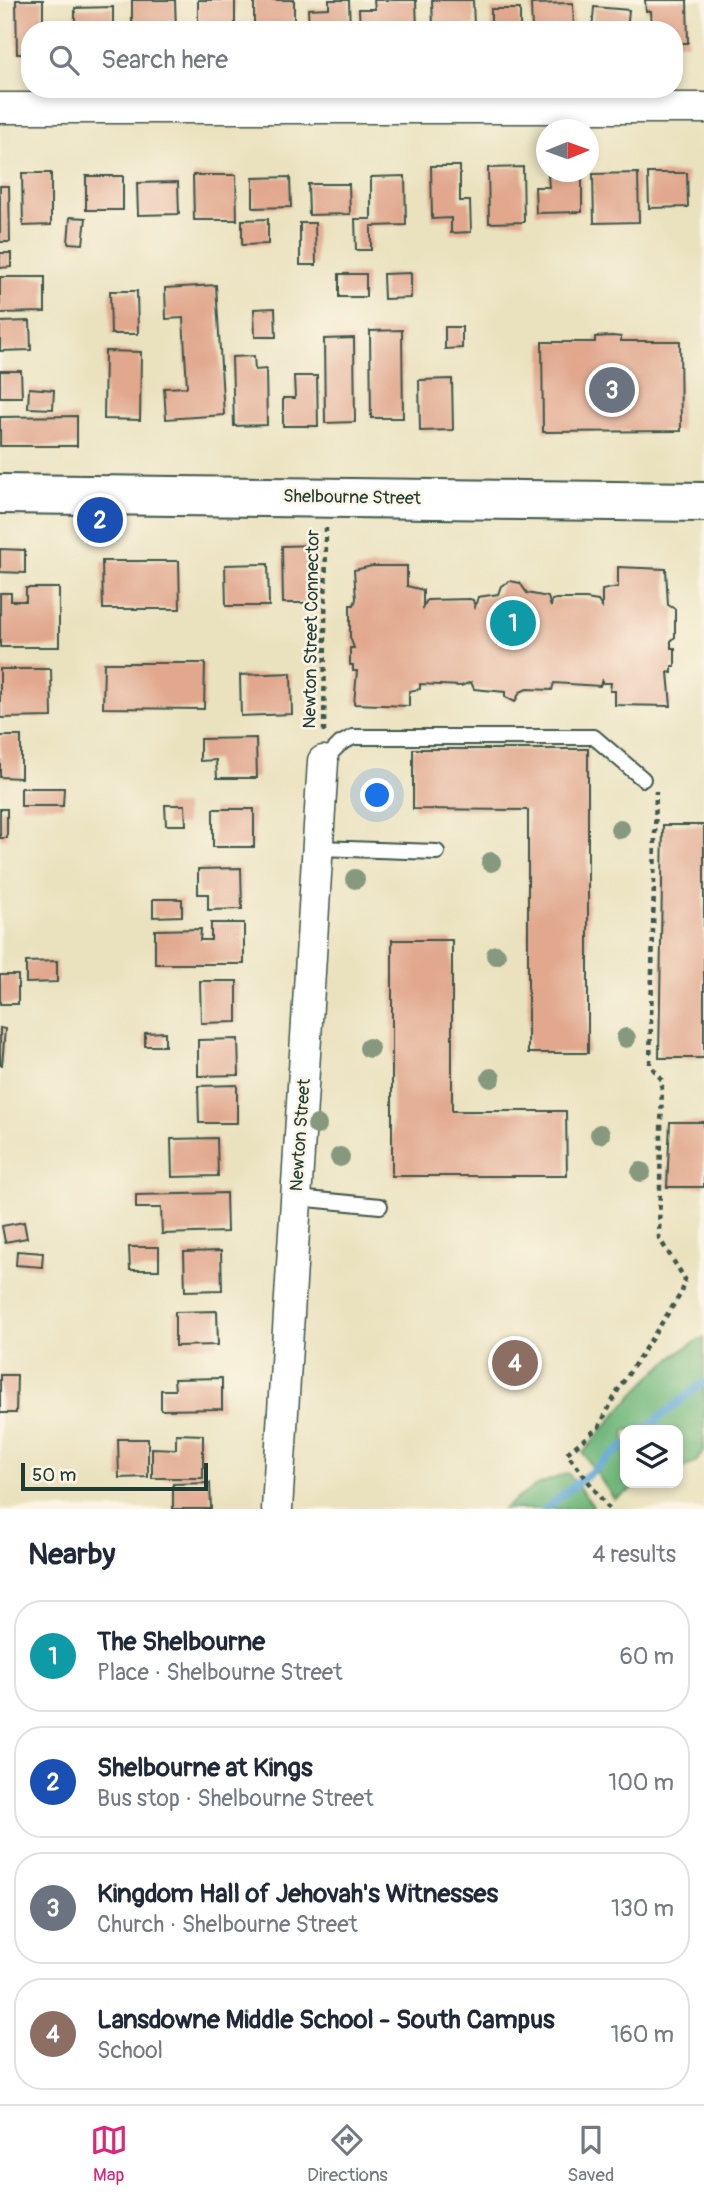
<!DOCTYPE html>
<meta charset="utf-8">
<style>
body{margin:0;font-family:Pangolin,sans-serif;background:#f6f6f7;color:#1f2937}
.controls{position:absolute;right:21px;bottom:21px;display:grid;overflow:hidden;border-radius:14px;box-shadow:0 4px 10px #0003}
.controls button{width:63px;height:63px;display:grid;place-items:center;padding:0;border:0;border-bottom:2px solid #e0e1e3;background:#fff;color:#1f2937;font:35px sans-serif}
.compass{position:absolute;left:536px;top:119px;width:63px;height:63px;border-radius:50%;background:#fff;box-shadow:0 4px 10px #0003;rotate:89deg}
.scale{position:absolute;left:21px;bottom:18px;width:187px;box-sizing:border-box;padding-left:7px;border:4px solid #1f3d34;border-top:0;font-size:19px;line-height:24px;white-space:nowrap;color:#1f3d34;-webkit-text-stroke:5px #fcf5e5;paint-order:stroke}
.you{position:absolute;left:378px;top:796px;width:24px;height:24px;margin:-18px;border:5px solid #fff;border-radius:50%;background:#1a73e8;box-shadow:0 0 0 10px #1a73e833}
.badge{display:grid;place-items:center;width:46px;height:46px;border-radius:50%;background:#db2777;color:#fff;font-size:23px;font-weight:700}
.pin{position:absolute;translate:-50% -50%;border:4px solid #fff;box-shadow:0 2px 7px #0006}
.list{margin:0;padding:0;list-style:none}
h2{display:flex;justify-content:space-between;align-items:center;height:91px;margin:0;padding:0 28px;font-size:30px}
h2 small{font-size:23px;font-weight:400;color:#747a83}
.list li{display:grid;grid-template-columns:46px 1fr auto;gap:21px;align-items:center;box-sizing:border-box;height:112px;margin:0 14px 14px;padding:0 14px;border:2px solid #e0e1e3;border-radius:28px}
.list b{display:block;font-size:26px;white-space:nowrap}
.list p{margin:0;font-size:23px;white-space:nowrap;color:#747a83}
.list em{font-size:23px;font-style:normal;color:#747a83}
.icon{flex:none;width:38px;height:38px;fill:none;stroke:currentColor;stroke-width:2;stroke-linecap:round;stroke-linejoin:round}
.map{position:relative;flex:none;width:704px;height:1509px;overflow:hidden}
.search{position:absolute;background:#fff;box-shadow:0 4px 10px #0003;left:21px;right:21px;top:21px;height:77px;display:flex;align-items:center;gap:18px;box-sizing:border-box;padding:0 24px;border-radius:28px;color:#747a83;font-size:26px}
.sheet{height:595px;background:#fff}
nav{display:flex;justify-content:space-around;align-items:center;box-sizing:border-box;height:98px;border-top:2px solid #e0e1e3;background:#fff;font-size:19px;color:#747a83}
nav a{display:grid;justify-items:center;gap:4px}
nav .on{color:#db2777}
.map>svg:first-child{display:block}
.forest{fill:#71b77c;stroke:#487a58;stroke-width:2}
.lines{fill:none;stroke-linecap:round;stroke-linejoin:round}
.stream{stroke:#5ca6d4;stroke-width:8}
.building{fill:#e1a88e}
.service-casing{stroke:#3d5649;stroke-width:18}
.minor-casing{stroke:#3d5649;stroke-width:33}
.secondary-casing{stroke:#3d5649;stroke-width:42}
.path{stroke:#3d5649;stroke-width:4.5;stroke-dasharray:5 5;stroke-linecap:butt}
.service{stroke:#fff;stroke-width:14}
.minor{stroke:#fff;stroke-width:30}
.secondary{stroke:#fff;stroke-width:38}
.tree{fill:#86987d}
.labels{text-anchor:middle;stroke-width:5;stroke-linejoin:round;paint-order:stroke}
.street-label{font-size:18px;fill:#1f3d34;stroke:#fcf5e5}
</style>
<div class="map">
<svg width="704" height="1509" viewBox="0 0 704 1509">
<rect width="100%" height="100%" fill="#fcf5e5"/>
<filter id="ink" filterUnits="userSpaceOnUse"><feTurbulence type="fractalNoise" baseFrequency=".0143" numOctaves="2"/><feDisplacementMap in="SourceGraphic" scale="14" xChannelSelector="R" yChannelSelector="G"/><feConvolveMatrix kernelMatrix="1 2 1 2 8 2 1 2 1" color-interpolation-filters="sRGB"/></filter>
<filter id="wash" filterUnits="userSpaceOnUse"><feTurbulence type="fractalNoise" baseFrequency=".00686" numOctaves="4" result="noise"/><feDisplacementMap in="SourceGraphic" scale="28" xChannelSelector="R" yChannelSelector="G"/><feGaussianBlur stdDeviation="1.57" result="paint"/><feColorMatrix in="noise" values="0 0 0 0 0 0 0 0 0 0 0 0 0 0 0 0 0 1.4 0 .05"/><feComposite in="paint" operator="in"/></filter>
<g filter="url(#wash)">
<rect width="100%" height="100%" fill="#eae2bf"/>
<path class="forest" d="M704 1338V1451L695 1463 678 1470V1430H625V1483H646L614 1499 583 1453C613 1418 662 1355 704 1338Z
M568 1473 593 1506 591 1509H503L535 1486Z"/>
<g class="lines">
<path class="stream" d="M644 1430 704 1382
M545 1509 625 1445"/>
</g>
<g id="blocks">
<path class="building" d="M16 0H43V30H30V54H17Z
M132 0H175L176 30H132Z
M198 0H235V30H198Z
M254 0H294V30H254Z
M329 0H349L350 30H309L308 9 329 8Z
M374 0H416L417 30H360L359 9H375Z
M432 0H473L474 26H433Z
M645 0H687L688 43H674V30H652L651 11H646Z
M573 3 574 30H532L531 4Z
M113 7V30H75V8Z
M594 7 629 10 627 30H592Z
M491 9H520V30H491Z
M431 166H460V201H470L471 232 451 233V218L432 219Z
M523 167 524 222 489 223 488 168Z
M22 173H51V225L23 226Z
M638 173 639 222 594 223 593 174Z
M648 173H687L688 207 649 208Z
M193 175H236L237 220H194Z
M86 176H123V210H86Z
M405 176 406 225 371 226V250H356L355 219H371V177Z
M548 176H582V212L536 213 535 187H549Z
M290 177 291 207 253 208V178Z
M178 182 179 214 138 215 137 183Z
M308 184H349L350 214 309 215Z
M0 186H9L10 242H0Z
M70 217 86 218 83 244 68 243Z
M268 219V244L242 245V220Z
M300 223H315L316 265H300Z
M0 253H11V267L0 268Z
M411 273V298L384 299 383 274Z
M339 274H366V297H339Z
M0 277H45V312L0 313Z
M216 285 224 415 166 419 164 388 187 387 183 318 166 319 165 288Z
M110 291H137L138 334H111Z
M275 308 276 337H255L254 309Z
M30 321 31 350 0 351V322Z
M445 327H462V348L445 349Z
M402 330 403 418H371L370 331Z
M612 336 621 337V341H680L681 431 543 432 542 342H595V337Z
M354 338 355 422 325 423 324 339Z
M105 351 141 352 140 420 104 419Z
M254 356 255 370 266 369 267 425 234 426 232 357Z
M0 371H21L22 397H0Z
M294 376H317L318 426H283V398H295Z
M452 379 453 430 420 431 419 380Z
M29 388 54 390 53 409 28 408Z
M77 416V446H0V417Z
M316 545 317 603H283L282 546Z
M0 549 25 550V573L0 572Z
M102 561H179L180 609H103Z
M268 564 269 606H226L225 565Z
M372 566H407V586L423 590V607L427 600 470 599 473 600 475 607 478 597 498 594 501 586 510 581 520 583 527 593 548 597 551 607 552 600 556 599H586L598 601 602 607V590L618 587V567L666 569 668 605 675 609V637L671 641V648H675V666H672V673L668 672 671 706 615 705V691H610L611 683H602V679L600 686 554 683 552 690 527 689 520 692 515 702 505 697V692L474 689 471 682 461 686 420 684V689L409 691V706L354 704 357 671H353V665H350V648H354L350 637V605H354L356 599 354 570Z
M26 588H59V647H0V593H11V601H26Z
M104 663H205L204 709 103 708Z
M0 669H51L52 717 0 718Z
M291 673 292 714 241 716 240 675Z
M0 736H21V778L0 777Z
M256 738 257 778H217L216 760 200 761V739Z
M413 749H588V1053H528V810L413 809Z
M21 788H64L63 806H21Z
M165 805H185L186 825H166Z
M0 809H7V838H0Z
M213 809H254V847H213Z
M663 825H704V1058H659Z
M241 868 242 909 208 910V894H198V869Z
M153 899H182V916L153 917Z
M211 923H244V964H155V930L201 929 200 940H211Z
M392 940H452V1111H566L567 1176H392Z
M57 961V982L26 983V962Z
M0 975H18V1004H0Z
M200 981H237V1022L201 1023Z
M0 1028 5 1029 2 1065H0Z
M165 1032V1046H145V1033Z
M238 1039 239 1075 198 1076V1040Z
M237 1085V1123H199L198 1086Z
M670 1122H704V1187H667Z
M217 1138 218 1176 172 1177 171 1139Z
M226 1193 227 1232 162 1234 161 1208H136V1195Z
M24 1222 27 1238 5 1242 2 1226Z
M129 1247H159V1270H130Z
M17 1251 43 1253 42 1267 16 1265Z
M221 1251 222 1290 185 1291 184 1252Z
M217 1311 218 1345 175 1346V1312Z
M0 1375H17L16 1413H0Z
M222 1378V1409L161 1410V1390H175L174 1379Z
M176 1434 203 1435V1478H152V1448L176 1449Z
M118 1439H148V1477L119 1478Z
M210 1483 211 1509H173V1484Z"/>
</g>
</g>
<g filter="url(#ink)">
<use href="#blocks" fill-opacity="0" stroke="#3d5649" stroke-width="2"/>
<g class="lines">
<defs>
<path id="service" d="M323 761 340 744 353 737H594L643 779
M318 848 437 852
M297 1198 380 1206"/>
<path id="minor" d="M0 108H704
M277 1509 323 761"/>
<path id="secondary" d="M0 494 704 502"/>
</defs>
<use href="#service" class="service-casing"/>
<use href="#minor" class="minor-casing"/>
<use href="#secondary" class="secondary-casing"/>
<path class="path" d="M324 732 326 528
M609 1509 567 1453 599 1427 618 1390 682 1292 685 1279 659 1238 662 1080 650 1065 656 791"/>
<use href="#service" class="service"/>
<use href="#minor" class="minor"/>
<use href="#secondary" class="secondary"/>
</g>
<g class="tree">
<circle cx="377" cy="793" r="10"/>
<circle cx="620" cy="829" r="10"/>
<circle cx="491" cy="862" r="10"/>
<circle cx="355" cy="879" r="10"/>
<circle cx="496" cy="955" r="10"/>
<circle cx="626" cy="1038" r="10"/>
<circle cx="369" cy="1048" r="10"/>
<circle cx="491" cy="1078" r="10"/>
<circle cx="317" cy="1125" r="10"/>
<circle cx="600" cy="1134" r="10"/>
<circle cx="340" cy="1157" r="10"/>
<circle cx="641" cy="1172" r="10"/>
</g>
</g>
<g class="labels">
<g class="street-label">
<text transform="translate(352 497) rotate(1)" y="6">Shelbourne Street</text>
<text transform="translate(311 629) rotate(-89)" y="6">Newton Street Connector</text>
<text transform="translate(300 1135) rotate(-86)" y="6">Newton Street</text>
</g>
</g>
</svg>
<div class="controls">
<button><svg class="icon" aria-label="layers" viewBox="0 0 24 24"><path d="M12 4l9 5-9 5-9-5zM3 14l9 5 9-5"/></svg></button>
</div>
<svg class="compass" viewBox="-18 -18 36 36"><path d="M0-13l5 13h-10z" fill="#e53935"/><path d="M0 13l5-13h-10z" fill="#747a83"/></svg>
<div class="scale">50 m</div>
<div class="you"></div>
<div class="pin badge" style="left:513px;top:623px;background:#0f9aa8">1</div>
<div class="pin badge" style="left:100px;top:520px;background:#1a4fb4">2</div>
<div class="pin badge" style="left:612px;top:390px;background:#6b7280">3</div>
<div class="pin badge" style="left:515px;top:1363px;background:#8d6e63">4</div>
<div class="search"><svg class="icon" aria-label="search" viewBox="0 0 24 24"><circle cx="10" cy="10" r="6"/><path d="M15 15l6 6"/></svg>Search here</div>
</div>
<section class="sheet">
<h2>Nearby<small>4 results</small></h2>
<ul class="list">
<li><span class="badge" style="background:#0f9aa8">1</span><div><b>The Shelbourne</b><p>Place · Shelbourne Street</p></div><em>60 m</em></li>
<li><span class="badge" style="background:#1a4fb4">2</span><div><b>Shelbourne at Kings</b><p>Bus stop · Shelbourne Street</p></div><em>100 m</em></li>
<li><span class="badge" style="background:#6b7280">3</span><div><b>Kingdom Hall of Jehovah's Witnesses</b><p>Church · Shelbourne Street</p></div><em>130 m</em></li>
<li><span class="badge" style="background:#8d6e63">4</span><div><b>Lansdowne Middle School - South Campus</b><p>School</p></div><em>160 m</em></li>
</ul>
</section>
<nav>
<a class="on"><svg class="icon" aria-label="map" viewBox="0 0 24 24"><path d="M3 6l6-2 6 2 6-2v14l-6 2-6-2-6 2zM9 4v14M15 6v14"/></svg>Map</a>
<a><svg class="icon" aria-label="directions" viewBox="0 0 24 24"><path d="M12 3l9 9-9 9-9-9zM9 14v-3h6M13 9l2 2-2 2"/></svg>Directions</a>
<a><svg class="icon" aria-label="saved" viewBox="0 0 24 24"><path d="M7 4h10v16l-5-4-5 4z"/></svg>Saved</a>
</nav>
